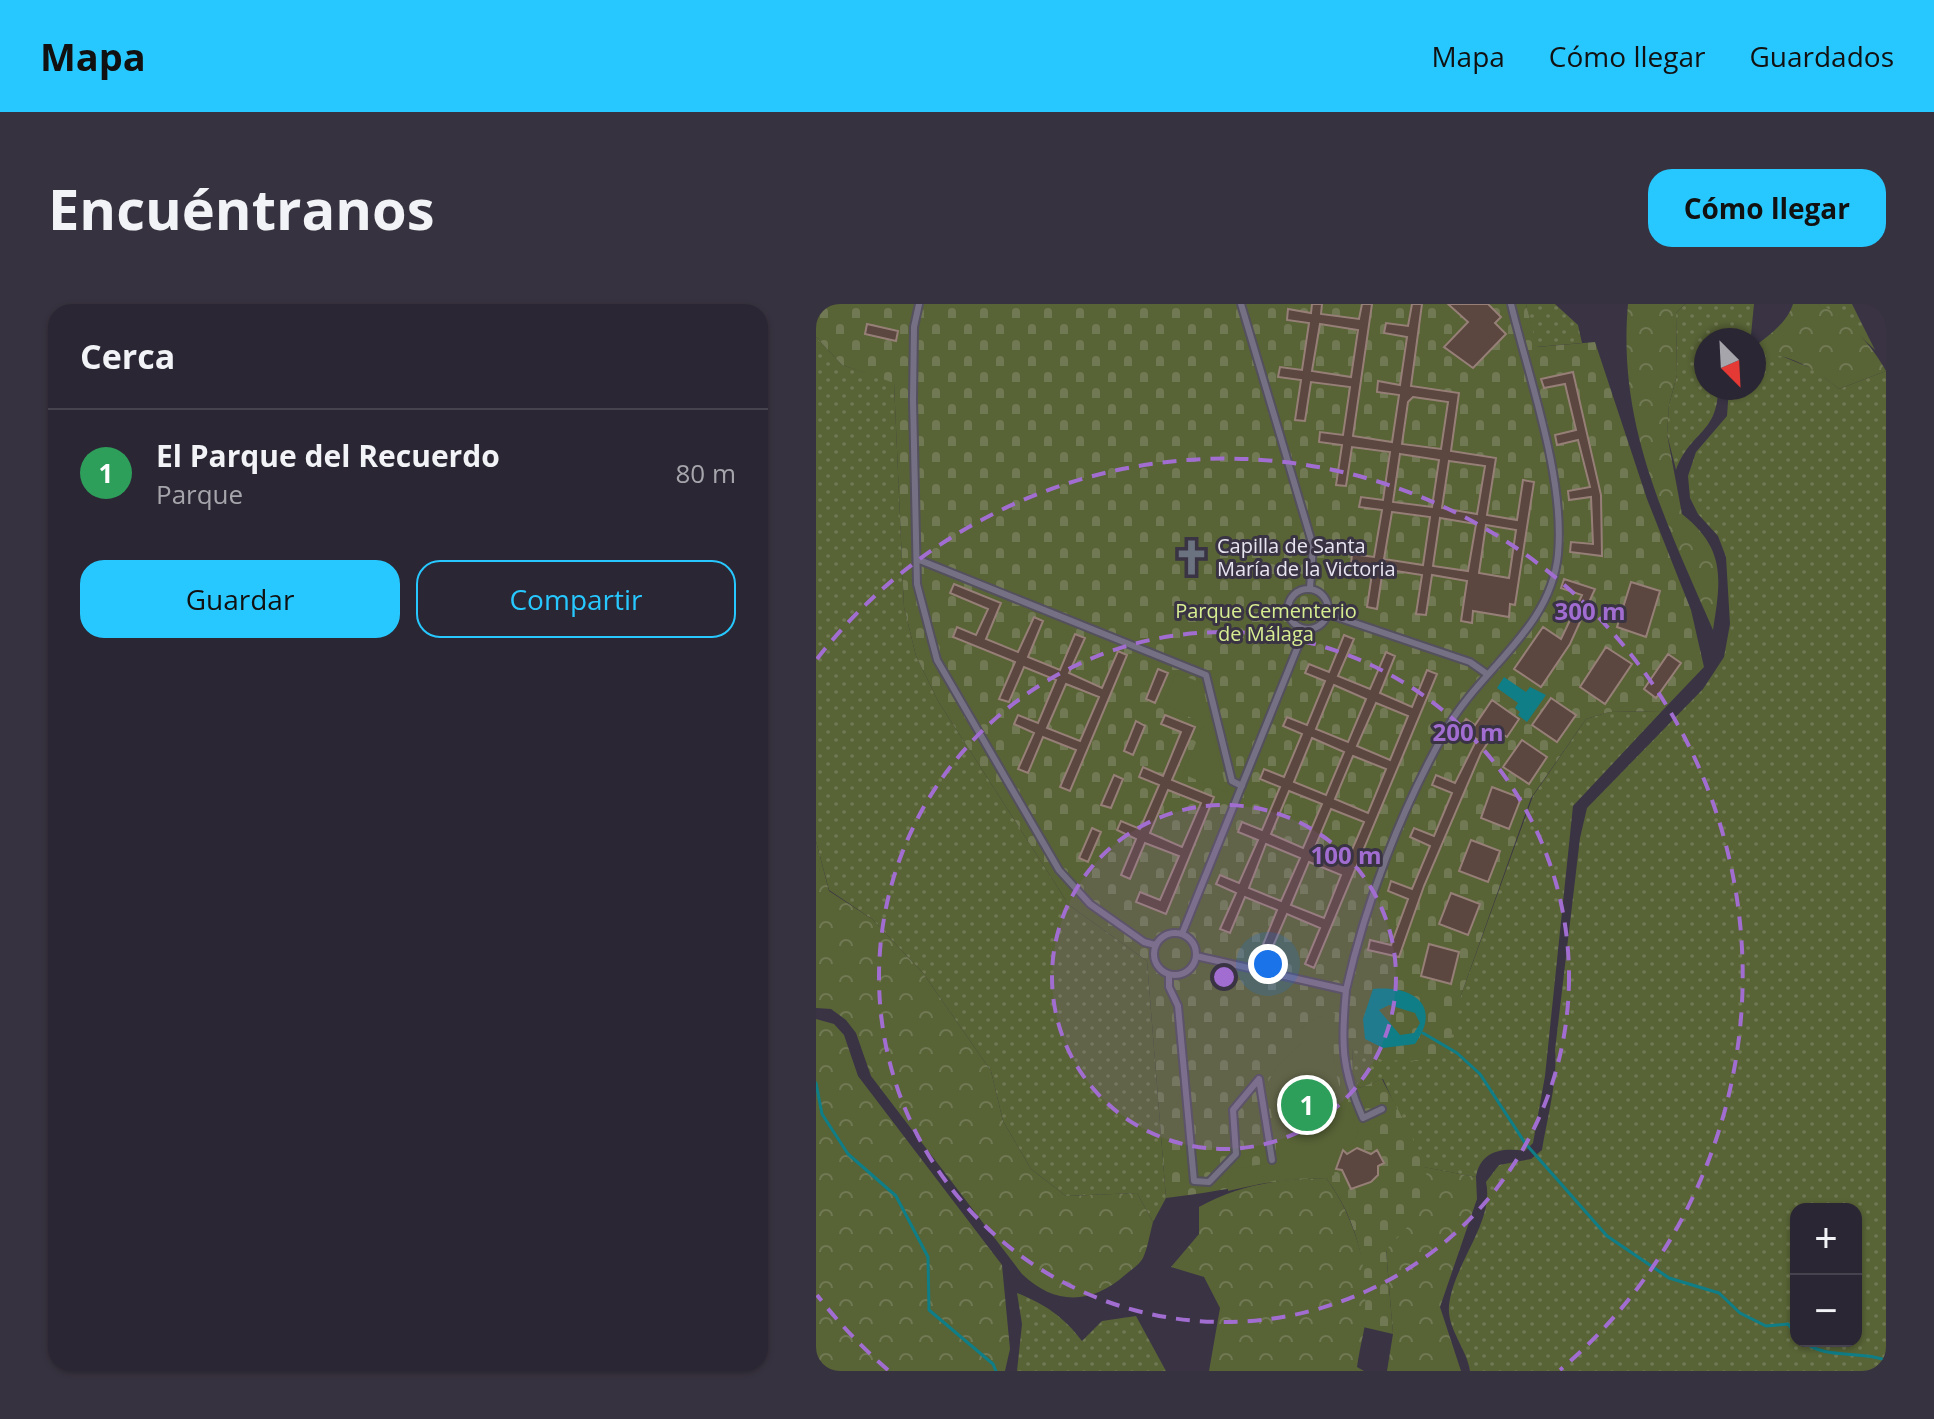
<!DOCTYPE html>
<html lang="es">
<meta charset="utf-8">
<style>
body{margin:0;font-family:"Open Sans",sans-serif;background:#37323f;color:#f1f3f6}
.controls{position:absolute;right:24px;bottom:24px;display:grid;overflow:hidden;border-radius:16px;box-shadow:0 2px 6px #0004}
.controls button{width:72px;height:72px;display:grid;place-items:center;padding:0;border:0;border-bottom:2px solid #47434e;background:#2b2633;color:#f1f3f6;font:40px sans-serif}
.compass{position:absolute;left:878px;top:24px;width:72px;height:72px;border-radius:50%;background:#2b2633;box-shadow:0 2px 6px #0004;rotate:156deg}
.you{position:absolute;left:452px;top:660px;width:28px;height:28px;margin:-20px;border:6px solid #fff;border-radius:50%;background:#1a73e8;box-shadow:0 0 0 12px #1a73e833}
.badge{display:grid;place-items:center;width:52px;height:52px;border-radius:50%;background:#27c8ff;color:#fff;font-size:26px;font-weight:700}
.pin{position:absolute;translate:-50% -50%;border:4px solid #fff;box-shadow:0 2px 8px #0006}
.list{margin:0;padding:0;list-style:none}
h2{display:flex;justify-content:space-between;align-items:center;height:104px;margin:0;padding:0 32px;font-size:34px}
h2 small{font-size:26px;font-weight:400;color:#a6a5ac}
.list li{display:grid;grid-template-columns:52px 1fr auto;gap:24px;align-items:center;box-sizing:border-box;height:128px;padding:0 32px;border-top:2px solid #47434e}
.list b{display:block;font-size:30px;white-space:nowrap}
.list p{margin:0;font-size:26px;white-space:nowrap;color:#a6a5ac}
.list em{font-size:26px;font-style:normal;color:#a6a5ac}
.actions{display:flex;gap:16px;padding:24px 32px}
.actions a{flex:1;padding:18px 0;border:2px solid #27c8ff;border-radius:24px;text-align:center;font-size:28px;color:#27c8ff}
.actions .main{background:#27c8ff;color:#111}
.map{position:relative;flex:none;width:1070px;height:1067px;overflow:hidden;border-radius:24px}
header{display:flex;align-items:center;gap:48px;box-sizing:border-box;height:112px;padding:0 40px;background:#27c8ff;color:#111}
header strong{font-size:38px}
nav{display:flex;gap:44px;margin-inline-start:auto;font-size:28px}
.intro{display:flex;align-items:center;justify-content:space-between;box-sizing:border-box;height:192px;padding:0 48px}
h1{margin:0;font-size:56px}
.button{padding:20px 36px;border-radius:24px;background:#27c8ff;color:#111;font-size:28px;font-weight:700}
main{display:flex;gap:48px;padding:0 48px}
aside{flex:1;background:#2b2633;border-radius:24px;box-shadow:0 2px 6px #0004}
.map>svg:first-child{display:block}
.grass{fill:url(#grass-dots);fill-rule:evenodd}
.forest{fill:url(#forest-crowns)}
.cemetery{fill:url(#cemetery-stones)}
.garden{fill:#586336}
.water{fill:#0f7e87;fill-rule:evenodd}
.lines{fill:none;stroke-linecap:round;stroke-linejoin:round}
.stream{stroke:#0f7e87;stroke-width:3}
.building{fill:#5b473f;stroke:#967f77;stroke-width:2;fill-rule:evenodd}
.service-casing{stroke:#54505d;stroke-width:10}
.service{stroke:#767084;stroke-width:6}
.ring{fill:none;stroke:#a16dd0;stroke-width:4;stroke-dasharray:14 10}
.labels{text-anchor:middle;stroke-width:6;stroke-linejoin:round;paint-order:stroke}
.poi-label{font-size:20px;fill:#e8e5f0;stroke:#393344;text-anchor:start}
.park-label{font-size:20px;fill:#d7ed91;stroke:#393344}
.centre{fill:#a16dd0;stroke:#393344;stroke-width:4}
.ring-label{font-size:24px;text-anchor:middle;font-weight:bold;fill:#a16dd0;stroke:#393344;stroke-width:6;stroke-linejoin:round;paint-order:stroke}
</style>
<header>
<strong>Mapa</strong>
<nav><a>Mapa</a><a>Cómo llegar</a><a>Guardados</a></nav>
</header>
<div class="intro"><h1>Encuéntranos</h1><a class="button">Cómo llegar</a></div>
<main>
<aside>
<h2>Cerca<small></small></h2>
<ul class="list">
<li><span class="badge" style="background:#2e9e5b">1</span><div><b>El Parque del Recuerdo</b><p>Parque</p></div><em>80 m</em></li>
</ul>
<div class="actions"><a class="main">Guardar</a><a>Compartir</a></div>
</aside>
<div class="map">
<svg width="1070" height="1067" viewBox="0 0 1070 1067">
<defs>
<pattern id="grass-dots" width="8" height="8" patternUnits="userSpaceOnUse" patternTransform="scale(2)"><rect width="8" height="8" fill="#586336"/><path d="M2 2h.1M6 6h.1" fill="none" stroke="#707953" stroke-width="1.8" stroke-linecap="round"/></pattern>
<pattern id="forest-crowns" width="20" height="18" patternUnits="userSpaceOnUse" patternTransform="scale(2)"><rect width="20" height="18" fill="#586336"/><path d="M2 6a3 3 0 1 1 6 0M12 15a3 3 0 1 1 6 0" fill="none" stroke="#707953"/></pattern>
<pattern id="cemetery-stones" width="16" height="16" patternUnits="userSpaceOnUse" patternTransform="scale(2)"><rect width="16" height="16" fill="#586336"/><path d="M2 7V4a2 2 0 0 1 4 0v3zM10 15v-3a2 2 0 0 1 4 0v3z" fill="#707953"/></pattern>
</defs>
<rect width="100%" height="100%" fill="#393344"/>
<path class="grass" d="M710 0H739L762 21 766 39 720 43Z
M869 0H938L935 31 928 36H890V84H902C902 130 874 127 860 166L851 130 853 101 861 71 860 9Z
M1002 0H1036L1059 46 1036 24Z
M0 33 26 61 78 78 88 303 100 352 122 397 253 601 331 657 350 894 337 918 321 889 250 892 215 865 187 817 175 767 107 669 56 615 13 586 0 537Z
M956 48 999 66 1023 85 1070 67V1067H654C651 1045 631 1025 633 1002 637 960 679 918 670 878L683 861 715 855 726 846C731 815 742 776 739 746L764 534 771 504 887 385 908 353 914 320 910 253 902 232 882 210 874 194 872 172 880 148 911 112 913 84H938V51ZM980 905H1040V1037H980Z
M846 407 757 502 729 772 717 839 709 847C686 843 664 847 660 873L607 863 567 775 543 784 537 770 536 744 644 694 717 492 770 415 793 408Z
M201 989C229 1000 248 1013 266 1037L286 1017 320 1012 350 1067H201L206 1020Z"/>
<path class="forest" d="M812 0H869L860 9 861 71 853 101 851 130 866 210C910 245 905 275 897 326 850 217 801 122 812 0Z
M977 0C984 0 995 0 1002 0 1028 9 1058 44 1070 67L1023 85C998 65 970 46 938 51V43C953 31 971 19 977 0Z
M0 537 13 587 56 615 107 669 175 767 187 817 215 865 250 892 321 889 337 918C334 929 332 943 327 954 324 960 315 966 309 971 276 1000 239 1002 206 970L55 772 40 729 30 716 15 705 0 704Z
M0 715 18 720 28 731 42 772 186 961 194 1045 189 1067H0Z
M603 853 608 863 660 873 661 895 624 1003 645 1067H571L577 1030 570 945Z
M510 874C534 906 548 949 552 989 553 1012 544 1040 541 1063L548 1067H393L404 1004 388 973 355 963 383 930V903C424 880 463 875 510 874Z"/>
<path class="cemetery" d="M0 0H710L721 43 779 38 831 195 875 306 888 363 846 407 793 408 770 415 715 494 644 694 634 737 623 752 604 757 566 756 536 745 537 770 543 784 566 775C578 800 614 859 612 884 610 907 585 930 570 946L577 1030 547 1023C555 972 542 916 510 874 456 875 404 888 350 894L331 657 253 601 122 397 100 352 88 303 78 79 26 61 0 33Z"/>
<path class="garden" d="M360 369 386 379 411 489 367 470 388 420 347 400Z
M519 709C515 769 519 775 543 829L539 830 540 838 522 847 518 871 510 874 466 875 412 887 411 875 419 864 464 858 450 781 463 760 486 739 483 725 508 711Z"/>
<path class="water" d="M688 373 710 388 714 383 730 391 711 418 702 411 704 408 699 404 702 399 681 384Z
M557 685C596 681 627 701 599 740L567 744 549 735 547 715ZM573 701 599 709 604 719 598 729 584 731 563 706Z"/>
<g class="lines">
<path class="stream" d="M607 729 641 749 664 770 709 839 791 932 853 974 903 989 924 1009 950 1022 972 1020 980 1030
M0 779 6 810 32 850 80 892 112 953 113 1006 177 1060 180 1067
M987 1037C1009 1056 1042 1046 1070 1056"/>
</g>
<path class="building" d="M496 0H506L505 10 543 15 546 0H556L537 132 576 138 583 91 561 88 562 77 584 81 591 33 568 29 570 19 592 22 596 0H606L595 82 643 89 635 147 680 154 671 211 701 216 707 176 718 178 699 301 694 300 693 313 657 307 656 319 645 317 651 277 616 271 610 311 600 310 606 271 567 265 561 305 551 303 557 263 535 260 536 250 558 253 566 206 543 203 545 193 567 196 574 148 536 143 530 182 520 181 526 141 503 138 504 128 527 131 534 83 495 78 489 117 479 116 485 76 462 73 464 63 486 66 493 19 471 16 472 5 495 9ZM504 20 542 26 535 73 496 67ZM597 93 632 98 625 145 586 140 592 98ZM584 150 623 156 616 203 577 198ZM633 157 669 162 661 210 626 204ZM576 208 614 213 607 261 568 255ZM624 214 660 220 652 267 617 262ZM670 221 700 226 693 274 663 269Z
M632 0H672L685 13 679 19 690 30 657 64 628 43 652 18Z
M51 20 82 27 80 37 49 30Z
M757 68 785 191 786 252 754 248 755 238 777 240 775 193 753 196 752 187 774 183 762 136 741 141 739 131 760 126 749 80 728 84 725 75Z
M748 275 779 285 754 340 725 383 698 365 727 323 745 335 766 291 745 284Z
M815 278 844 287 830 333 801 323Z
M138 280 185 299 170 335 202 348 218 313 227 317 212 353 244 366 259 330 269 334 253 369 286 384 302 347 311 351 254 487 244 483 260 446 227 433 212 469 202 465 218 429 198 420 202 411 222 419 240 376 208 363 193 398 183 395 199 358 137 333 141 323 160 331 172 305 134 289ZM250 380 283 393 264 437 231 424Z
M528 331 538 335 522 372 554 385 570 348 579 352 564 389 596 403 611 366 621 370 498 664 489 660 504 624 471 610 455 647 446 643 461 606 429 593 414 629 404 625 420 589 400 580 404 571 423 579 442 536 422 528 426 518 446 526 464 483 444 475 448 465 468 473 486 430 467 422 471 413 491 421 509 377 489 369 493 360 513 368ZM518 381 550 395 532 438 500 425ZM560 399 592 412 574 456 541 442ZM496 434 528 448 510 491 478 478ZM537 452 570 465 552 509 519 495ZM473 487 506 500 487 544 455 530ZM515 505 548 518 529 562 497 548ZM450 540 484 554 465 597 433 584ZM493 558 525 571 508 614 475 601Z
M790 343 816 360 789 400 764 383Z
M852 350 865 359 840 394 828 385Z
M342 365 352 369 339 399 330 395Z
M735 394 760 411 741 438 716 421Z
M676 396 703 415 691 433 680 426 665 449 608 582 583 653 552 646 554 636 575 641 592 595 572 587 575 577 596 585 614 542 594 533 598 524 618 532 636 489 616 481 620 471 639 479 661 435 644 424 650 415 659 421Z
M349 411 379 423 356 476 398 493 350 610 320 598 324 588 344 596 363 552 329 539 314 575 305 571 320 535 301 526 305 517 324 525 343 481 323 473 327 463 347 472 365 428 345 420ZM352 486 385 499 366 543 334 529Z
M320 417 329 422 317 451 308 447Z
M706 436 731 453 713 480 687 463Z
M298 471 307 475 295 504 285 501Z
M676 483 705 494 693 525 665 514Z
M276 524 285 528 272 558 263 554Z
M655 536 684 547 672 578 643 567Z
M635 589 664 600 652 631 623 620Z
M613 640 643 648 635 680 605 672Z
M541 844 555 850 561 846 568 859 562 862V871L555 878 535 885 526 866 520 865 527 846 531 850Z"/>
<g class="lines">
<defs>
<path id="service" d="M103 0 98 23 97 96 101 280 121 356 243 566 274 600 328 638 339 641
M425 0 497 242 494 284
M101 255 390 371 416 477 426 482
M472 305a20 20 0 1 1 40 0a20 20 0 1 1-40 0Z
M512 310 654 358 671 370
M338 650a21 21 0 1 1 42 0a21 21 0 1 1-42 0Z
M366 630 489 325
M380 652 530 686C550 597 585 506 630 426 665 364 735 325 742 250 749 173 713 75 695 0
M353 671V683L362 702 378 877 393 878 420 850 417 806 443 775 456 856
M530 686C525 739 525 765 547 814L566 805"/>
</defs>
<use href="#service" class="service-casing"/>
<use href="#service" class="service"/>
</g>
<circle cx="408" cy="673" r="172" fill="#a16dd0" fill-opacity=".12"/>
<g class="ring">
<circle cx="408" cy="673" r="172"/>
<circle cx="408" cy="673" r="345"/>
<path d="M72 1066A517 517 0 0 1 1 991M1 355A517 517 0 1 1 744 1066"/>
</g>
<defs>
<symbol id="church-bare" viewBox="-9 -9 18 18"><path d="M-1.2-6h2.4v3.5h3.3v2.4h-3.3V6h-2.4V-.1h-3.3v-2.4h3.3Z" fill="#6b7280" stroke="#393344" stroke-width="2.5" paint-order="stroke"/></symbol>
</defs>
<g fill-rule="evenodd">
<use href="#church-bare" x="350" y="228" width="51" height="51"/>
</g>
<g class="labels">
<g class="poi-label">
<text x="401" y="249">Capilla de Santa<tspan x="401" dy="23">María de la Victoria</tspan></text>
</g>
<g class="park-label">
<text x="450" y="314">Parque Cementerio<tspan x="450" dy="23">de Málaga</tspan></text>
</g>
</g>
<circle cx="408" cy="673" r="12" class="centre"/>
<g class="ring-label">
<text x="774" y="316">300 m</text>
<text x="652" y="437">200 m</text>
<text x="530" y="560">100 m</text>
</g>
</svg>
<div class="controls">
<button>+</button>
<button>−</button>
</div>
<svg class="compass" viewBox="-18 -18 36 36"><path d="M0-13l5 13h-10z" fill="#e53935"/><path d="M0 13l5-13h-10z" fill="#a6a5ac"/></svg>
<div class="you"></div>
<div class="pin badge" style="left:491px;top:801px;background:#2e9e5b">1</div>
</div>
</main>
